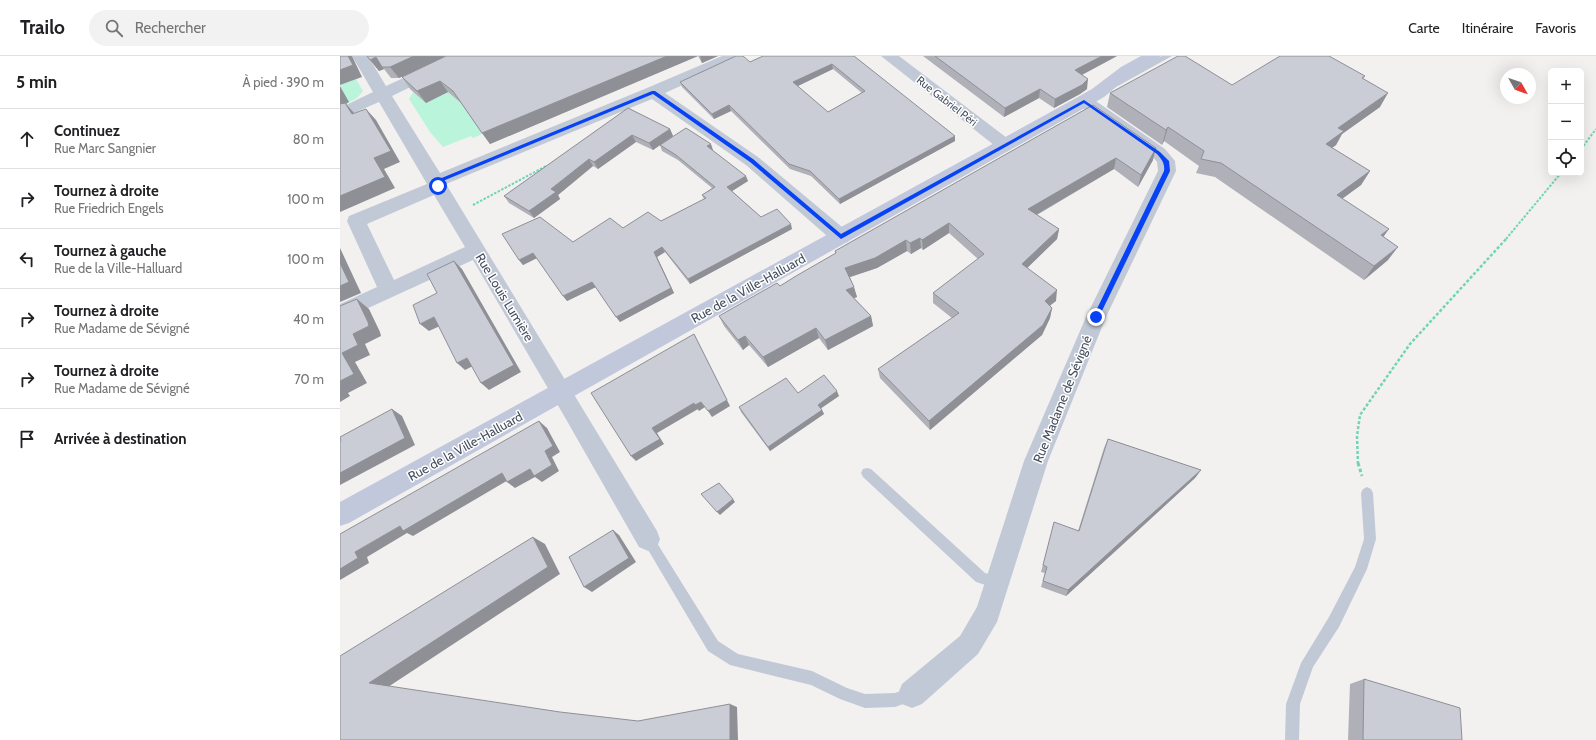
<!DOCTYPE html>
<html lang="fr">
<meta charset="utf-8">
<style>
body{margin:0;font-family:Cabin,sans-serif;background:#f2f2f2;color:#202124}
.controls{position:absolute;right:12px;top:12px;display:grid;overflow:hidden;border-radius:6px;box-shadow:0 4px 16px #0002}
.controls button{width:36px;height:36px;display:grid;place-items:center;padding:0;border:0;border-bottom:1px solid #e0e0e0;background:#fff;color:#202124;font:20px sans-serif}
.compass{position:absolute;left:1160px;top:12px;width:36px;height:36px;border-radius:50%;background:#fff;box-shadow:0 4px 16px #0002;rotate:130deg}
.stop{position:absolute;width:12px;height:12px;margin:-9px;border:3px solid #0743f5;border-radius:50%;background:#fff}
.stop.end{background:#0743f5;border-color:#fff;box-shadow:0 1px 4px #0008}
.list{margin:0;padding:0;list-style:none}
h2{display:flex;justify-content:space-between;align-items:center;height:52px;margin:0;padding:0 16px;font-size:17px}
h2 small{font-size:13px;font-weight:400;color:#757577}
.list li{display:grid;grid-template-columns:26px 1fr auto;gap:12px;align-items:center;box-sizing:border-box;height:60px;padding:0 16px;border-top:1px solid #e0e0e0}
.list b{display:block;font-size:15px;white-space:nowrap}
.list p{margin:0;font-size:13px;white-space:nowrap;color:#757577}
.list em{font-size:13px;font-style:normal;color:#757577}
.icon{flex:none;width:22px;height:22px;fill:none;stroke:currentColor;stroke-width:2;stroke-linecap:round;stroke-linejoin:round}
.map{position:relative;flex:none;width:1256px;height:684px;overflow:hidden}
header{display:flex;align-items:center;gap:24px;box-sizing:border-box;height:56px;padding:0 20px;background:#fff;border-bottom:1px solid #e0e0e0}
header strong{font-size:19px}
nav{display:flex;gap:22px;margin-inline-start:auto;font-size:14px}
.search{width:280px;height:36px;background:#f2f2f2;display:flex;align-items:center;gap:10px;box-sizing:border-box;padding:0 14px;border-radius:22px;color:#757577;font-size:15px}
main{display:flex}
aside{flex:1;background:#fff}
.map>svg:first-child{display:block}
.green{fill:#baf4db}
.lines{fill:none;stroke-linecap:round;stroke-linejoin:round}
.path-far2{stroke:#6fd5b6;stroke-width:2;stroke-dasharray:2.5 1.5;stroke-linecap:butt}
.path-far1{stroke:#6fd5b6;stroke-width:2.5;stroke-dasharray:3 2;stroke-linecap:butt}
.path{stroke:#6fd5b6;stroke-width:3;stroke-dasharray:3.5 2.5;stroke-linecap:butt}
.service{fill:#c2c9d6;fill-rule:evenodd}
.minor{fill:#c2c9d6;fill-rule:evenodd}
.secondary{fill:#c1c8db;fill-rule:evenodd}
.wall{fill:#afb0b8;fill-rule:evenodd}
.shaded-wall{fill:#8e9096}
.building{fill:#cbcdd6;stroke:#8e9096;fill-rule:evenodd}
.route{fill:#0743f5}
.labels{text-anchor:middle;stroke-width:3;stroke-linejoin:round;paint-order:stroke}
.far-street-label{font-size:11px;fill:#464f5f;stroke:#fff}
.street-label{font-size:13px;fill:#464f5f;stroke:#fff}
</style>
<header>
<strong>Trailo</strong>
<div class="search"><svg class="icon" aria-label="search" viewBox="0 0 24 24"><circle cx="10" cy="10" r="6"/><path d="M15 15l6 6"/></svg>Rechercher</div>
<nav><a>Carte</a><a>Itinéraire</a><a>Favoris</a></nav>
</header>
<main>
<aside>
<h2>5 min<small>À pied · 390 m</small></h2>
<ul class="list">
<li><svg class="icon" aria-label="ahead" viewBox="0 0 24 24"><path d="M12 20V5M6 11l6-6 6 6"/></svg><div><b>Continuez</b><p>Rue Marc Sangnier</p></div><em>80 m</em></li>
<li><svg class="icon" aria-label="right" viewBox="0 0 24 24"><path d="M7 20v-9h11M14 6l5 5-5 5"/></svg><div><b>Tournez à droite</b><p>Rue Friedrich Engels</p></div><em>100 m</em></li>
<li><svg class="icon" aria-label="left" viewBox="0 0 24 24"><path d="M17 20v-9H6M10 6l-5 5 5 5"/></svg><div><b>Tournez à gauche</b><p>Rue de la Ville-Halluard</p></div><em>100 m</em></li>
<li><svg class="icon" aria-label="right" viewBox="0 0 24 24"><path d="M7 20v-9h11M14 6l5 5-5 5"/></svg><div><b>Tournez à droite</b><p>Rue Madame de Sévigné</p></div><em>40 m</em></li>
<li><svg class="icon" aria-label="right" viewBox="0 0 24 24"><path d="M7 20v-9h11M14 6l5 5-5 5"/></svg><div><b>Tournez à droite</b><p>Rue Madame de Sévigné</p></div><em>70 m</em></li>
<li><svg class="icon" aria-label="arrive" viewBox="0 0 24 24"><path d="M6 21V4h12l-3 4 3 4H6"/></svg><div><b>Arrivée à destination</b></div></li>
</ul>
</aside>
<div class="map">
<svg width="1256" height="684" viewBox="0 0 1256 684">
<rect width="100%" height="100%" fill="#f3f0f0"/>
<path class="green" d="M293 0 147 76 133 82 131 80 103 91 90 76 69 43 74 35 86 47 108 36 126 51Z
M16 23 23 35 17 42 0 51 5 40 0 29Z"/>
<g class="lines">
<path class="path-far2" d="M1241 93 1256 73
M133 149 206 110
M1166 183 1221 117"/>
<path class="path-far1" d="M1018 408 1017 380 1020 359 1070 288 1167 182"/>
<path class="path" d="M1018 407 1022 420"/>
<path class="service" d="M822 0H832L778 30H775L771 28Z
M527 412 531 413 645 517 663 522 664 527 663 532 658 533 636 526 523 421 521 417 523 413Z
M1027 431 1031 433 1033 437 1036 483 1027 513 999 571 973 611 960 648 959 684H945L946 648 961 607 989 561 1015 511 1024 483 1021 437 1023 433Z
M308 477 312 479 378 585 398 598 472 615 507 632 525 638 555 637 572 631 577 633 579 638 577 643 555 651 525 652 500 643 471 629 390 609 368 595 304 487 302 483 304 479Z"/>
<path class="minor" d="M12 0H28L46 30 111 0H131L128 3 52 40 100 117 307 32 382 0H403L400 3 325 37 418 101 508 176 510 181 508 186 501 188 494 186 406 109 312 43 106 128 317 475 320 483 317 491 308 495 299 491 223 358 133 204 0 265V248L37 231 7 165 9 160 87 128 39 46 0 63V52L33 36ZM94 139 125 191 54 224 27 168Z
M541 0H559L671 85 674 89 671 93 665 95 659 93Z
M744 40 750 41 825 93 835 105 836 115 766 261 708 405 657 566 638 598 582 648 572 652 562 648 558 638 562 628 620 580 637 551 684 405 746 261 818 115 817 106 813 101 738 49 736 45 738 41Z"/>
<path class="secondary" d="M801 0H821L818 3 793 17 764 41 750 49 9 467 0 470V446L738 41 752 33 781 11Z"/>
</g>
<path class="wall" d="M27 0H378L362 7 358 0 150 88 121 47 108 36 86 47 70 33 62 21 68 18 59 22H51L44 13 39 15Z
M514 0 615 85 500 148 471 120 450 113 391 55 374 63 342 31 340 26 410 6ZM493 13 522 37 488 56 457 30Z
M583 0H777L742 19 747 33 740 38 714 52 699 42 664 61Z
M1025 20 1023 23 1040 51 1002 78 996 89 992 92 1030 115 1021 129 1002 143 1043 181 1048 204 1024 224 875 121 856 117 859 110 824 85 822 89 767 51 770 37Z
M753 49 813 104 798 131 774 113 697 159 719 173 717 183 687 212 716 245 710 249 712 252 710 262 702 279 590 374 540 322 538 313 612 262 593 247V237L638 203 609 177 583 194 581 192 571 198 567 195 537 212 510 221 517 241 514 242 531 260 533 270 488 294 479 282 428 311 409 289 403 294 384 270 379 260 440 230 495 198V195Z
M288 52 330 73 333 80 313 94 296 86 258 113 253 110 218 139 220 143 194 162 169 147 164 140Z
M320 89 373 94H372L408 125 392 135 421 161 452 173 350 228 325 196 317 201 334 237 280 266 256 231 227 245 197 202 183 209 179 204 233 186 283 172 321 165 364 143 362 139 372 132 338 104 322 95Z
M458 337 499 340 481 352 484 358 430 395 401 356 399 351Z
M768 383 861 414 855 422 781 490 726 540 701 531 705 517 701 516 712 474 714 466 738 475 764 392Z
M1024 623 1122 684H1008L1010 628Z"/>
<path class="shaded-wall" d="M8 0H12L22 21 0 29V14Z
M74 0H107L59 22 50 11Z
M327 0H358L150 88 142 77Z
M360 0H378L362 7Z
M762 0H777L734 23 735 14Z
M36 1 42 11 44 13 39 15 30 4Z
M492 8 493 13 454 32 453 26Z
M748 23 747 33 740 38 714 52 715 43Z
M100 25 108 36 86 47 77 35Z
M0 30 9 46 6 48 15 58 22 70 0 51Z
M700 33 699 42 664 61 665 52Z
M1048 37 1040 51 1002 78 996 89 978 102 986 88 998 72Z
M389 49 391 55 374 63 372 58Z
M26 53 36 64 60 106 44 113 55 132 0 156V140L34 102Z
M828 71 824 85 822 89 826 74Z
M330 73 333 80 313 94 309 87Z
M292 79 296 86 258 113 254 106Z
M615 80V85L500 148 499 143Z
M371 88 373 94 369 96 367 90Z
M816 92 813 104 798 131 801 119Z
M776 102 774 113 687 164 688 153Z
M249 103 253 110 218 139 220 143 194 162 189 155 211 133Z
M1030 115 1021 129 988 153 997 139Z
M406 120 408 125 389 137 387 131Z
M609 167V177L583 194 582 184Z
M451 168 452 173 350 228 348 223Z
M719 173 717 183 681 218 682 208Z
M1049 173 1039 187 1041 179Z
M580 182 581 192 571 198 570 187Z
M566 184 567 195 537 212 507 222 505 212Z
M322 191 325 196 317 201 334 237 280 266 276 261 314 196Z
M1058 191 1048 204 1024 224 1034 210Z
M0 192 21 237 0 246Z
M193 197 197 202 183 209 179 204Z
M114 205 122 213 181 316 149 334 141 327Z
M252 226 256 231 227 245 223 240Z
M514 231 517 241 509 244 506 234Z
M717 234 716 245 703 255 705 245Z
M17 243 29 253 40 276 41 280 25 288 30 299 15 306 27 327 8 337 10 340 0 346V325L2 297 13 278Z
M712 252 710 262 702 279 590 374 589 365Z
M531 260 533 270 488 294 485 284Z
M94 261 102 269 89 275 80 268Z
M476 272 479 282 428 311 423 301Z
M354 278 390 350 372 361 368 355Z
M405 280 409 289 403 294 398 284Z
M127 302 135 309 125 314 117 307Z
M497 335 499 340 480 353 478 349Z
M361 346 365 351 359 355 355 349Z
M354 347 358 353 317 377 324 388 296 405 291 400 312 372Z
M52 353 62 360 75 389 0 429V417Z
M482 354 484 358 430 395 428 391Z
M199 365 207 372 220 396 212 401 219 415 202 426 195 421 175 432 167 426 205 395Z
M861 414 855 422 781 490 726 540 728 534 785 482Z
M162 417 170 423 73 480 67 477 27 501 29 507 0 524V513L15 496 60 470Z
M393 443 395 446 380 459 377 456Z
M273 474 279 479 296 506 252 536 244 531Z
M193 481 205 488 220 518 48 631 29 627Z
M390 648 397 651 398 684H390Z"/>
<path class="building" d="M0 0H8L13 9 0 14Z
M27 0H74L50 11H42L36 1 30 4Z
M106 0H327L142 77 113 35 100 25 77 35 62 21Z
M396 0H403L410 6 423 0H514L615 80 499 143 470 115 449 108 389 49 372 58 340 26ZM492 8 525 35 488 56 453 26Z
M595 0H762L735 14 748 23 742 29 715 43 700 33 665 52Z
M838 0H845L892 29 940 0H989L1025 20 1022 22 1048 37 998 72 1004 75 986 88 1030 115 997 139 1049 173 1041 179 1058 191 1034 210 881 107 861 103 864 95 828 71 826 74 770 37Z
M5 47 12 58 26 53 51 95 34 102 45 121 0 140V48Z
M753 49 816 92 801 119 776 102 688 153 719 173 682 208 717 234 705 245 712 252 703 269 589 365 538 313 619 257 593 237 644 198 609 167 582 184 580 182 570 187 566 184 535 202 505 212 514 231 506 234 531 260 485 284 476 272 423 301 405 280 398 284 379 260 437 227 440 230 456 220 496 197 495 195Z
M288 52 330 73 309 87 292 79 254 106 249 103 211 133 216 136 189 155 164 140Z
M346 72 371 88 367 90 406 120 387 131 421 161 437 153 451 168 348 223 322 191 314 196 331 232 276 261 252 226 223 240 193 197 179 204 162 178 200 161 233 186 270 162 283 172 308 156 321 165 366 142 362 139 375 131 336 99 320 89Z
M114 205 174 309 141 327 127 302 117 307 94 261 80 268 73 249 97 237 87 218Z
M0 207 9 226 0 230Z
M17 243 28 266 29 270 13 278 18 289 2 297 14 318 0 325V250Z
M354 278 387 344 368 355 361 346 355 349 354 347 312 372 320 383 291 400 251 337Z
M484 319 497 335 478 349 482 354 428 391 399 351 446 322 458 337Z
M52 353 65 382 0 417V386L1 385 0 381Z
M199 365 213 390 205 395 212 409 194 420 190 413 167 426 162 417 63 475 60 470 15 496 18 502 0 513V478Z
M768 383 861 414 785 482 728 534 703 525 707 511 703 509 714 466 739 475Z
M379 427 393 443 377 456 361 438Z
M273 474 289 502 244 531 229 501Z
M193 481 208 511 29 627 220 656 298 665 390 648V684H0V600Z
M1024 623 1120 652 1122 684H1023Z"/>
<path class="route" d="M312 35H315L413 103 501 178 744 44 820 96 829 105 830 115 759 261 756 263 753 261 824 115C825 107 822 104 817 98L744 47 501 183 410 106 313 38 98 127 100 132H96L92 126Z"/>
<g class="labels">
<g class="far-street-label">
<text transform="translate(607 45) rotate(38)" y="4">Rue Gabriel Péri</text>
</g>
<g class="street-label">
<text transform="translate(408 232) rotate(-29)" y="5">Rue de la Ville-Halluard</text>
<text transform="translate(165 241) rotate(59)" y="5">Rue Louis Lumière</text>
<text transform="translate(722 343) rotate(-68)" y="5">Rue Madame de Sévigné</text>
<text transform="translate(125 390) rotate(-29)" y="5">Rue de la Ville-Halluard</text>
</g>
</g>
</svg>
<div class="controls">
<button>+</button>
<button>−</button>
<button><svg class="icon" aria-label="locate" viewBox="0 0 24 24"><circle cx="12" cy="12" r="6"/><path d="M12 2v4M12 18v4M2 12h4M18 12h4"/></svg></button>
</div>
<svg class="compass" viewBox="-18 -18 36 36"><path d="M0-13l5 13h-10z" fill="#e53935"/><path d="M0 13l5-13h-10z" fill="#757577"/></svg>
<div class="stop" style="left:98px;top:130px"></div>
<div class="stop end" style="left:756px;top:261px"></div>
</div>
</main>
